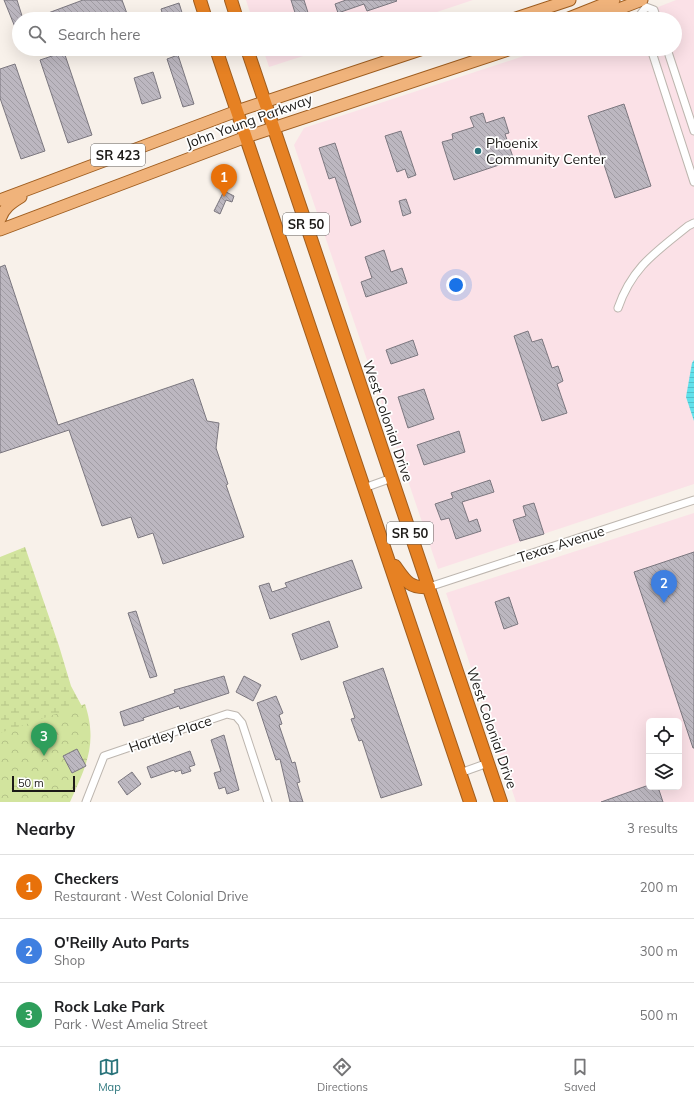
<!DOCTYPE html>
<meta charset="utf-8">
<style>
body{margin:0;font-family:Mulish,sans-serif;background:#f6f6f6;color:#202124}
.controls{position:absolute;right:12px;bottom:12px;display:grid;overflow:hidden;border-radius:6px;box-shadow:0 4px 16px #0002}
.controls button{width:36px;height:36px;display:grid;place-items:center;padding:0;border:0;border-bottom:1px solid #e0e0e0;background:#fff;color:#202124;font:20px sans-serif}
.scale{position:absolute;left:12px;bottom:10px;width:63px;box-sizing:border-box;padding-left:4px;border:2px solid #1c1a17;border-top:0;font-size:11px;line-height:14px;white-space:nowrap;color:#1c1a17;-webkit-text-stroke:3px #fff;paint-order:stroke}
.you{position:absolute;left:456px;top:285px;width:14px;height:14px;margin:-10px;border:3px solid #fff;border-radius:50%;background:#1a73e8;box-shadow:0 0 0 6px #1a73e833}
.badge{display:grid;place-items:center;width:26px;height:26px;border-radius:50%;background:#2a747b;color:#fff;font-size:13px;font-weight:700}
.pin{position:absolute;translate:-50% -33px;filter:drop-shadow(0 1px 2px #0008)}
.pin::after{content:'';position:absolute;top:21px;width:14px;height:12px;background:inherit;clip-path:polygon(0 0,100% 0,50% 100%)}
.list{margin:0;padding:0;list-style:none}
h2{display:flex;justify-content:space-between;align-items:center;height:52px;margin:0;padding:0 16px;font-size:17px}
h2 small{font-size:13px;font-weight:400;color:#757577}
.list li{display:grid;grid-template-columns:26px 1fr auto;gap:12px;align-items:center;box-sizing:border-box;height:64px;padding:0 16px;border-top:1px solid #e0e0e0}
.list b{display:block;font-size:15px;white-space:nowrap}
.list p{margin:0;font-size:13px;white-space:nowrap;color:#757577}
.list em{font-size:13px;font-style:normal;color:#757577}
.icon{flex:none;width:22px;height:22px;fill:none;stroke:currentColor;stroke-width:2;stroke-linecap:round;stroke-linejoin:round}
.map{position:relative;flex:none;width:694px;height:802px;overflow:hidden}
.search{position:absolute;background:#fff;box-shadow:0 4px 16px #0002;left:12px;right:12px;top:12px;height:44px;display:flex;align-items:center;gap:10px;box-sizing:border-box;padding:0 14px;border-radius:22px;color:#757577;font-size:15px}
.sheet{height:244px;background:#fff}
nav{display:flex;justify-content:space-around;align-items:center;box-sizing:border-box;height:56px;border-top:1px solid #e0e0e0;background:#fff;font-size:11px;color:#757577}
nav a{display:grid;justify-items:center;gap:2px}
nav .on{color:#2a747b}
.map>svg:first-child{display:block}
.commercial{fill:#fbe1e7;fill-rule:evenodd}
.wetland{fill:url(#wetland-marsh)}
.park{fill:url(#park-crowns)}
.water{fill:url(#water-rules)}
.building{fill:url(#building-back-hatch);stroke:#7b777f}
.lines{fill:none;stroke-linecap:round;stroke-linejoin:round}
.street-casing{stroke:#bdb6af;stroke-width:9}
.primary-casing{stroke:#9f5d1f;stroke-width:13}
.highway-casing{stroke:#9f5d1f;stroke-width:14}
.street{stroke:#fff;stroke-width:7}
.primary{stroke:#f0b37b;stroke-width:11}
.highway{stroke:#e68123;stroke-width:12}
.poi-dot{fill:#2a747b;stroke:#fff;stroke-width:1.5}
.labels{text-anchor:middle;stroke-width:3.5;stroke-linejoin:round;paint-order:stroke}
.shield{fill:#fff;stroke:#605f5d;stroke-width:1}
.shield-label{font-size:13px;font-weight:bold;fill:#1c1a17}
.street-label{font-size:14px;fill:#1c1a17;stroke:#fff}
.poi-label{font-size:14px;fill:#1c1a17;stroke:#fff;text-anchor:start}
</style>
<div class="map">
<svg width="694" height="802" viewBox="0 0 694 802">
<defs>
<pattern id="wetland-marsh" width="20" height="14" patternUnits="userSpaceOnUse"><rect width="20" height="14" fill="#d2e49e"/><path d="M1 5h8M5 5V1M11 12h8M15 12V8" fill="none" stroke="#b4c387"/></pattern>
<pattern id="park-crowns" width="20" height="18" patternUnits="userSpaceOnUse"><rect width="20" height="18" fill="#d2e49e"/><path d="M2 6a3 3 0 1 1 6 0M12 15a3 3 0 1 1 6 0" fill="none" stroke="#b4c387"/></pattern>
<pattern id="water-rules" width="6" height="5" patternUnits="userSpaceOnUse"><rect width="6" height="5" fill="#61e1eb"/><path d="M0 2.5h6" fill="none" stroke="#54c0c9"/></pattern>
<pattern id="building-back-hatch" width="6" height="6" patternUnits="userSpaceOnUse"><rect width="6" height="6" fill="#bcb7c0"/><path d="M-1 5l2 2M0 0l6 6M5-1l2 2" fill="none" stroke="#a19da4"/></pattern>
</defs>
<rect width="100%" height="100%" fill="#f8f1ea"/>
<path class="commercial" d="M246 0H473L416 19H252Z
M676 0H694V484L438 569 294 145 304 128 545 49H675V19H628Z
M263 49H325L269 67Z
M694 513V802H516L446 593ZM649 721H679V787H649Z"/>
<path class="wetland" d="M25 547 59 646 71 686 85 712 0 802V557Z"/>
<path class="park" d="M85 704C98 744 86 766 70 802H0V733Z"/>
<path class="water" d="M694 360V421L686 397 692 363Z"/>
<path class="building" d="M4 0H17L23 19H19V37Z
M83 0H122L129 19H32Z
M291 0H304L310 19H297Z
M346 0H396L397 1 367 11 364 4 338 13 335 4Z
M179 3 184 19H164L161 9Z
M64 52 92 135 68 143 40 60Z
M178 55 194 104 183 107 167 59Z
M15 64 45 151 21 159 0 98V69Z
M153 72 161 98 142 104 134 78Z
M624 104 651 186 615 198 588 116Z
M483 113 486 123 504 117 509 133 505 134 514 160 454 180 442 142 453 139 452 134 474 127 470 117Z
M401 131 416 175 408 178 405 169 397 172 385 136Z
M335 143 361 222 351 226 335 177 329 179 319 148Z
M224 191 234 196 232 202 226 200 220 214 214 211Z
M406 199 411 213 403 216 399 201Z
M384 250 391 272 402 268 407 283 366 297 361 282 372 278 365 257Z
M5 265 58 425 193 379 207 421 219 423 216 448 228 484 226 485 244 537 163 564 153 533 138 538 131 517 102 526 69 430 0 453V267Z
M528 331 532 342 542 339 552 368 558 366 563 381 557 384 567 413 542 421 514 336Z
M413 340 418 355 391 364 386 350Z
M424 389 434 419 408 428 398 397Z
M459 431 465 452 424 465 417 445Z
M490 480 494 492 462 502 469 522 477 519 481 531 456 539 449 518 441 520 435 504 453 498 451 493Z
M534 503 544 534 520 541 513 520 526 516 523 506Z
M694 552V748H693L634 572Z
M352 560 362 588 270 619 259 586 269 583 272 592 287 587 285 583Z
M509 597 518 624 504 629 495 602Z
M136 611 157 676 150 678 128 613Z
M329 621 338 647 301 660 292 634Z
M383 668 422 785 381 798 362 740 359 741 351 719 355 718 343 682Z
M224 676 229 693 180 709 179 706 143 718 144 720 124 726 120 712 175 693 174 690Z
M244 676 261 685 253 701 236 692Z
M276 696 283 713 279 715 282 724 279 725 292 763 295 762 300 782 297 783 303 802H290L280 759 276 760 257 703Z
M224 735 239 790 227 794 225 787 219 789 214 773 221 771 211 740Z
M77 749 86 766 72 773 63 756Z
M190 751 195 765 189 767 191 771 182 774 181 770 175 772 174 770 151 778 147 767Z
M132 772 141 784 127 795 118 782Z
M649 785V787H658L663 802H601Z"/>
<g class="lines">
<defs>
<path id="street" d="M646 7 654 10 657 19
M641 19 640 15 646 7
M651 49 694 182
M667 49 694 131
M618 308C632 267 656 252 688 226L694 223
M364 488 392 478
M429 587 694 500
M460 773 488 763
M86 802 104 756 227 714 236 716 242 723 268 802"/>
<path id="primary" d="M513 19 570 0
M566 19 614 0
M593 19 642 0
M0 200 237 111 423 49
M0 219C4 208 11 203 21 197
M0 230 246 137 511 49"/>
<path id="highway" d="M200 0 206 19
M231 0 237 19
M216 49 470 802
M247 49 501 802
M395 566C405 580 409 589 429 587"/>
</defs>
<use href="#street" class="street-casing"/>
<use href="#primary" class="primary-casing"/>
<use href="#highway" class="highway-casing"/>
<use href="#street" class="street"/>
<use href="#primary" class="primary"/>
<use href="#highway" class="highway"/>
</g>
<circle class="poi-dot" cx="478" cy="151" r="4"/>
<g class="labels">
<g class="shield">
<rect x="91" y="144" width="54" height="22" rx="3"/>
<rect x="283" y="213" width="46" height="22" rx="3"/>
<rect x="387" y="522" width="46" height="22" rx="3"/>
</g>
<g class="shield-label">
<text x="118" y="160">SR 423</text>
<text x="306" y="229">SR 50</text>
<text x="410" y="538">SR 50</text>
</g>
<g class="street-label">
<text transform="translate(249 121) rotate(-20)" y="5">John Young Parkway</text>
<text transform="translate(388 421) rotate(71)" y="5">West Colonial Drive</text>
<text transform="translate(561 544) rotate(-18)" y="5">Texas Avenue</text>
<text transform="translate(492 728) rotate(71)" y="5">West Colonial Drive</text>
<text transform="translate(170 734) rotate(-19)" y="5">Hartley Place</text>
</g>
<g class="poi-label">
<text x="486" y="148">Phoenix<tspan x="486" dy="16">Community Center</tspan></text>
</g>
</g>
</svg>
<div class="controls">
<button><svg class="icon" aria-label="locate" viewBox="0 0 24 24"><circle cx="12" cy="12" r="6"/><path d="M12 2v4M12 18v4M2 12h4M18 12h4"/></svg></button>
<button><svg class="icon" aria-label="layers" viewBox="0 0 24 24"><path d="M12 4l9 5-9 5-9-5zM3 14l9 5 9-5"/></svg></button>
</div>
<div class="scale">50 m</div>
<div class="you"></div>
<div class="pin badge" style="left:224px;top:197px;background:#e8710a">1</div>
<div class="pin badge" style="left:664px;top:603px;background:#3f7fe0">2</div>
<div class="pin badge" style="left:44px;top:756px;background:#2e9e5b">3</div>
<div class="search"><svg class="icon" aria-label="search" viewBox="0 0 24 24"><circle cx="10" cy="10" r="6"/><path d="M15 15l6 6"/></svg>Search here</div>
</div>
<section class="sheet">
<h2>Nearby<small>3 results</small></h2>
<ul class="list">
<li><span class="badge" style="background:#e8710a">1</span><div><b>Checkers</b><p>Restaurant · West Colonial Drive</p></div><em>200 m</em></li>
<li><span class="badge" style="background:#3f7fe0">2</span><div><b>O'Reilly Auto Parts</b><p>Shop</p></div><em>300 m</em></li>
<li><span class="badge" style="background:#2e9e5b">3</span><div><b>Rock Lake Park</b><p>Park · West Amelia Street</p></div><em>500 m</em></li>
</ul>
</section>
<nav>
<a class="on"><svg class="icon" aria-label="map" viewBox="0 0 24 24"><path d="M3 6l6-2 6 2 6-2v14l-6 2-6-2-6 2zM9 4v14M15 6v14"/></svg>Map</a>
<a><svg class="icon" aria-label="directions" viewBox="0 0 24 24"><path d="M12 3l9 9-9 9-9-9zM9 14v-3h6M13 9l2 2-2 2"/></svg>Directions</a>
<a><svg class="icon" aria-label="saved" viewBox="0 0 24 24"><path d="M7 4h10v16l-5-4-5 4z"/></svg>Saved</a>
</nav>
